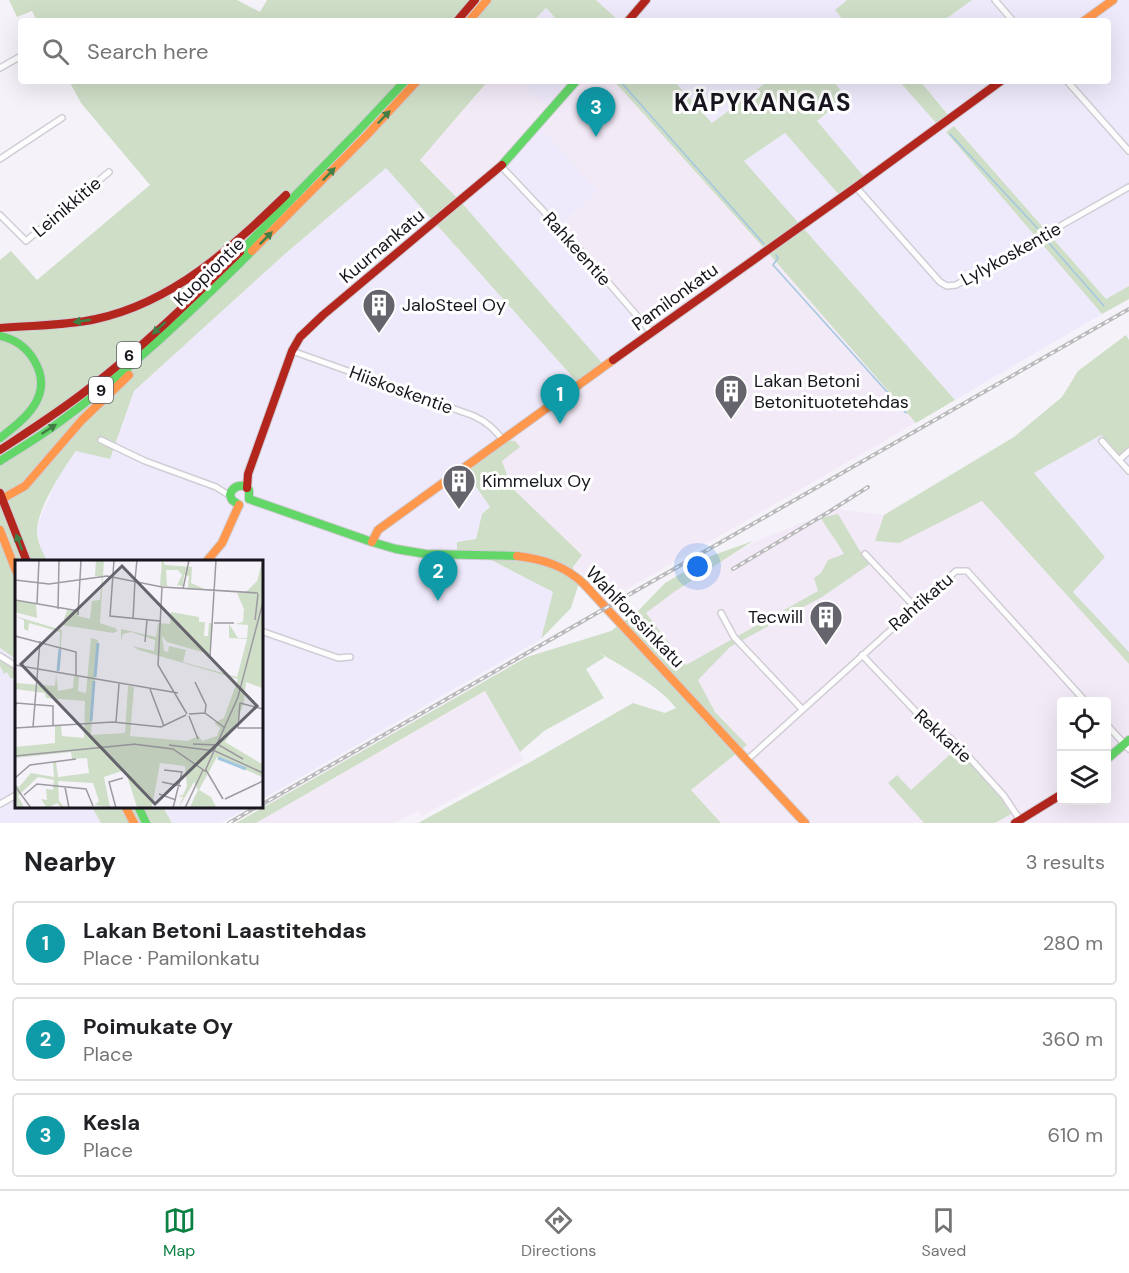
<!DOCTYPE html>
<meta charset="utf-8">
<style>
body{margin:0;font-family:"DM Sans",sans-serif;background:#f6f6f6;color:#202124}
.controls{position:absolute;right:18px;bottom:18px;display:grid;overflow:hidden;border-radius:6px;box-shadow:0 6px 24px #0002}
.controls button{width:54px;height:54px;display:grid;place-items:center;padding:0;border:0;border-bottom:2px solid #e0e0e0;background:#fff;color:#202124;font:30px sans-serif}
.you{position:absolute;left:698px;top:567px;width:21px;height:21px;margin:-15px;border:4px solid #fff;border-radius:50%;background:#1a73e8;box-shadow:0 0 0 9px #1a73e833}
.badge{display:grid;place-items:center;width:39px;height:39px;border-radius:50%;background:#0b8043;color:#fff;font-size:20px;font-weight:700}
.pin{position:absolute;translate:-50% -50px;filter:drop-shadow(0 2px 3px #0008)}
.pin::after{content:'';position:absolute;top:32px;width:21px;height:18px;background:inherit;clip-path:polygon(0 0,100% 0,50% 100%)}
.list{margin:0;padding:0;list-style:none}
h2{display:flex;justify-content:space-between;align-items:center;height:78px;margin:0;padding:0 24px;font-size:26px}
h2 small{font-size:20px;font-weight:400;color:#757577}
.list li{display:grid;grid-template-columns:39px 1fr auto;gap:18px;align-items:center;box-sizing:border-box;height:84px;margin:0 12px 12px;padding:0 12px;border:2px solid #e0e0e0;border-radius:6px}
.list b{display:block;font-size:22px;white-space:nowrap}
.list p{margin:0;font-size:20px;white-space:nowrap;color:#757577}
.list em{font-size:20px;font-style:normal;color:#757577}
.icon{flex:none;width:33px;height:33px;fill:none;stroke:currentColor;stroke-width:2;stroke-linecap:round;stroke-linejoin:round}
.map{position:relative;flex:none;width:1129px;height:823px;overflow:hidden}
.search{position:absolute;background:#fff;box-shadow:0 6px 24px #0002;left:18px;right:18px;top:18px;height:66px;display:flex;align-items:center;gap:15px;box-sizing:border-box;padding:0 21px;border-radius:6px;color:#757577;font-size:22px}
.sheet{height:366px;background:#fff}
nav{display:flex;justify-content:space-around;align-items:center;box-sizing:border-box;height:84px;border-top:2px solid #e0e0e0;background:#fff;font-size:16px;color:#757577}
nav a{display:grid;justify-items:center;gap:3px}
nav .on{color:#0b8043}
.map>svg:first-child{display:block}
.built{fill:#efeafb}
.industrial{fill:#f3eaf7;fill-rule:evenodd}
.green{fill:#cfdec7}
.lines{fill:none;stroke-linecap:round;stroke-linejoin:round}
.stream{stroke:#a3c7e0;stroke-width:1.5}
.street-casing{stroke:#d0cdd5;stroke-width:8}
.fast-casing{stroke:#d0cdd5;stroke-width:10}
.slow-casing{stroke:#d0cdd5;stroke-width:10}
.jam-casing{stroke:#d0cdd5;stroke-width:10}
.street{stroke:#fefdfe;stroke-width:5}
.fast{stroke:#63d668;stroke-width:8}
.slow{stroke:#ff974d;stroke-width:8}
.jam{stroke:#b3261e;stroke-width:8}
.rail-casing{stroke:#bab9bb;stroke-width:4}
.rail{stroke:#fff;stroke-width:1.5;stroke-dasharray:4.5;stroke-linecap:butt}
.oneway{fill:#417f47}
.labels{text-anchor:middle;stroke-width:6;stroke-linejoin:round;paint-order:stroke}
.shield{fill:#fff;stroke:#5d5b62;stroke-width:1.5}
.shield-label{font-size:16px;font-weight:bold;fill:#18151e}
.street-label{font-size:18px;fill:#18151e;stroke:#fff}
.poi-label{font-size:18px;fill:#18151e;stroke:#fff;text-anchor:start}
.district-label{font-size:24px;font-weight:bold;letter-spacing:1.5px;fill:#18151e;stroke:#fff}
.inset-river{fill:none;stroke:#a3c7e0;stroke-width:3}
.inset-road{fill:none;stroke:#9d9aa1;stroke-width:1.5}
.view{fill:#65636b;fill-opacity:0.15;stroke:#65636b;stroke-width:3}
.inset-edge{fill:none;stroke:#18151e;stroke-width:3}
</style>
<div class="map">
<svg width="1129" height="823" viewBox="0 0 1129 823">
<rect width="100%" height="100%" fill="#f5f3f9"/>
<path class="built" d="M596 0H847L836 10 844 21H619Z
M972 0H1129V286L1106 299 954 126 946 132 1102 314 955 400 744 161 785 133 840 196 817 121 846 97 833 81H899L938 124 949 115 920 81H1108V21H943Z
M546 8 558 21H533Z
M518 81H576L550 109Z
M674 81H768L712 123Z
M539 126 598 191 559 227 651 329 603 364 461 202Z
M386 168 578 383 462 466 490 507 482 514 476 539 457 542 553 592 541 639 261 800V562H48L41 549 37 532 39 520 60 473 77 451 110 459 134 391 286 253Z
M1101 435 1120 456 1129 448V652L1073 592 1105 557 1034 473Z
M0 648 16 659V806L93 807 101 823H0Z
M163 807H249L221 823H172Z"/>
<path class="industrial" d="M488 81H518L550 109 576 81H614L771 256 916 423 608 600 592 582 573 567 582 555 511 487 502 461 499 440 650 329 559 228 598 191 539 127 461 202 420 159Z
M982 501 1129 664V823H721L691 790 746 746 635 620 673 589 760 539 838 509 884 515 875 541 899 543ZM1062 702H1106V800H1062Z
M486 691 524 760 422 816 419 811 394 823H256Z"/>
<path class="green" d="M9 0H237L260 12 267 0H596L619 21H558L546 8 533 21H37L32 11 17 17Z
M847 0H972L943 21H844L835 10Z
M69 81H488L420 160 461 202 603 364 578 383 386 168 286 253 134 391 110 459 76 451C63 469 37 509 37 531 37 542 43 553 48 562H16V659L0 648V260L11 251 37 280 150 185 81 103Z
M614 81H674L712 123 768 81H833L846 97 817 121 865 178 840 196 785 133 744 161 955 400 916 423 771 256Z
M899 81H920L949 116 938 125Z
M954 126 1106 299 1129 286V299L1102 314 946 132Z
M1126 335 1129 340V448L1120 456 1101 435 1034 473 1105 557 1073 592 1129 652V664L982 501 899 543 875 541 884 515 1014 437 1062 397 1078 371Z
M499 440 515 441 520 447 502 461 511 487 582 555 573 567 578 586 571 608 541 639 553 592 474 551H457V542L476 539 482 514 490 507 462 466Z
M838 514 860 551 870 564 822 597 730 647 698 680 715 712 747 745 691 790 721 823H418L532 761 633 703 665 713 676 708C658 685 623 667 598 652L605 657 586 669 604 698 544 731 520 752 485 691 256 823H236L527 657 611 631 638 611 665 583 711 556 753 541 674 592 646 613 686 665 818 591 814 578 821 573 828 560 844 554C837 541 828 531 821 518Z
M0 658 16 668V676L11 679 7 672 4 674 0 666Z
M957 748 1001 798 1011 814 995 823H924L888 783 897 775 911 790Z
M92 807H163L172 823H101Z"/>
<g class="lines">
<path class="stream" d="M620 81 764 244
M950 134 1039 230
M1048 242 1104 306
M776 255 778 258 773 265 906 413"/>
<defs>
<path id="street" d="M995 0 1013 21
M0 68 21 56
M1067 81 1129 151
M0 159 62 118
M501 166 581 251 651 332
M856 187 940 282 947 286 956 285 1129 187
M0 215 26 241 109 172
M292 351 474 416C487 422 494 429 503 440
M101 440 145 461 216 487 230 496
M1102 441 1129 471
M1119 460 1129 451
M865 554 915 607
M721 613 734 637 802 709
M261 631 338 658 350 657
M862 655 920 716 939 729 958 745 1004 796 1020 820
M0 656 16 666
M1106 724 1129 749
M748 759 956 571H967L1086 702
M0 804 16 795"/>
<path id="fast" d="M502 165 576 81
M240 252 360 129 405 81
M0 336C15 339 26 347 34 360 55 395 26 418 0 438
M0 461C19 449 39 437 57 424 128 372 190 313 252 251
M249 499 372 542 396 549 426 554 517 556
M239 505 232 500 230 495C232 488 237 485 245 486L249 490V499
M1106 760 1129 740
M138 806 146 823"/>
<path id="slow" d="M469 21 487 0
M1084 21 1113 0
M252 251 367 135 417 81
M0 500 25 486 82 420 129 375
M0 530 16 571
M372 542 378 530 613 360
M517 556C543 559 565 566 584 584L805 823
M206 562 222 543 239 505
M125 806 134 823"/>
<path id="jam" d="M457 21 475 0
M628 21 646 0
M0 328C32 325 65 326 96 319 174 302 231 248 286 195
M613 360 856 187 1001 81
M0 450C29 431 59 412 87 390 141 349 191 300 240 252
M247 488 248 474 292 351 300 337 323 315 502 165
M0 493 27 562
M1015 823 1062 794"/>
</defs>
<use href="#street" class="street-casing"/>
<use href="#fast" class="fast-casing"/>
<use href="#slow" class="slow-casing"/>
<use href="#jam" class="jam-casing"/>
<use href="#street" class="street"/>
<use href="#fast" class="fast"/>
<use href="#slow" class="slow"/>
<use href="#jam" class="jam"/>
<defs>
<path id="rail" d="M733 569 827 513 868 487
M261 805 1129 309
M229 823 258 806"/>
</defs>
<use href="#rail" class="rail-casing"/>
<use href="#rail" class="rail"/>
</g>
<defs><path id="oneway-solid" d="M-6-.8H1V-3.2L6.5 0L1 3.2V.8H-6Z" transform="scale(1.5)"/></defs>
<g class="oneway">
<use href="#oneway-solid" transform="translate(384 117) rotate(-46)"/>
<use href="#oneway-solid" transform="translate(329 174) rotate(-46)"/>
<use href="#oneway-solid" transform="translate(266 238) rotate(-45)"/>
<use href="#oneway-solid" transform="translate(82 321) rotate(172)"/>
<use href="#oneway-solid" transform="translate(159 328) rotate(137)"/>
<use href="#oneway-solid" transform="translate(49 429) rotate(-33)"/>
<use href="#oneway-solid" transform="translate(19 542) rotate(-111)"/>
</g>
<defs>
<symbol id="building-pin" viewBox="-11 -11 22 30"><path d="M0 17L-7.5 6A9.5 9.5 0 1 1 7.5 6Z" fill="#65636b" stroke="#fff"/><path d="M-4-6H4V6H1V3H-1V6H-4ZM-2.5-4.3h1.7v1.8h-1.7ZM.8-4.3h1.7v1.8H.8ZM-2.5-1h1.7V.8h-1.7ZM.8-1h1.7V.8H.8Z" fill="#fff"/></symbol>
</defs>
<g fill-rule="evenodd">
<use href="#building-pin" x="360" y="286" width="38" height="52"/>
<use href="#building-pin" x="712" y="372" width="38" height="52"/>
<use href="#building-pin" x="440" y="462" width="38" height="52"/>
<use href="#building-pin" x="807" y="598" width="38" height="52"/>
</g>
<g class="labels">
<g class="shield">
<rect x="117" y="342" width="24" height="26" rx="4.5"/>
<rect x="89" y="377" width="24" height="26" rx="4.5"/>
</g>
<g class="shield-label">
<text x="129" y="361">6</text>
<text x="101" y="396">9</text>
</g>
<g class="street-label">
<text transform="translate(67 207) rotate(-40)" y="6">Leinikkitie</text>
<text transform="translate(382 246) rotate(-40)" y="6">Kuurnankatu</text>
<text transform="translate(577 249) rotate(48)" y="6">Rahkeentie</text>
<text transform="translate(1011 254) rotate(-29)" y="6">Lylykoskentie</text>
<text transform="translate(209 272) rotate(-44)" y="6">Kuopiontie</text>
<text transform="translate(675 297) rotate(-36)" y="6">Pamilonkatu</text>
<text transform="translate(401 390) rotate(20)" y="6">Hiiskoskentie</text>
<text transform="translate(921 602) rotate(-41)" y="6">Rahtikatu</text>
<text transform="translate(635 617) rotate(46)" y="6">Wahlforssinkatu</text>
<text transform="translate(943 736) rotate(42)" y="6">Rekkatie</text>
</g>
<g class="poi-label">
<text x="402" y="311">JaloSteel Oy</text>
<text x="754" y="387">Lakan Betoni<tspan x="754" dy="21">Betonituotetehdas</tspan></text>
<text x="482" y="487">Kimmelux Oy</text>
<text x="803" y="623" text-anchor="end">Tecwill</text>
</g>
<g class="district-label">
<text x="763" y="111">KÄPYKANGAS</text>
</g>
</g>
<g transform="translate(15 560)">
<rect width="248" height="248" fill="#f5f3f9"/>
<path d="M81 0H89L85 63 100 68 103 71 98 73 47 65 52 50 63 51V56L75 59 77 41 85 40 87 16H80ZM147 0 150 5 177 7 176 23 190 29 173 28 174 16 169 15 168 26 162 25 167 15 163 10H151L152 26H145ZM247 2V128L231 122 229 142 220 167 210 182 247 204V217L202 197 184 230 196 237 201 247H175L183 230 179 222 164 247 168 237 163 236 168 235 172 226 170 206 145 203 137 247H122L110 210 89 217 95 247 80 245 84 241 78 223 43 221 44 241 48 246 53 245 46 247 42 243 32 248 26 239 32 240 31 229 38 230 39 220 23 217 3 236 9 247H2L0 224 4 227 16 213 39 217 38 202H41L43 217 74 213 72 198 57 199 56 192 0 198V187L40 183V166L46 165 47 176 69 178 70 141 31 138 30 133 0 129V123L40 126 41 113 43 131 58 128 59 116 64 117 63 131 71 133 76 78 83 80 76 175 110 173 113 126 119 127 115 176 172 181 184 176 187 181 202 176 205 168 199 163 209 158 223 119 124 90 117 86 139 91 140 80 116 72 108 74 106 81V69L141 77 143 63 155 64 156 52 184 57V62H190L189 76H193L194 63H198L194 94 152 82 147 76 149 91 153 92 154 86 171 90 168 102 222 117 232 79 214 78V64L223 78H232L233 65 220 64 228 62 229 49 222 33H230L242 21ZM0 40 21 44 22 58 0 52ZM0 56 47 70 44 111 45 72 14 63 13 71 9 69V60Z" fill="#cfdec7"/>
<path class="inset-river" d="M43 111 45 89M80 117 83 83M76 161 79 121M203 198 231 209"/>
<path class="inset-road" d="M99 0 95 56 145 61M0 20 34 24 92 16 147 27 243 33M120 20 122 0M147 27 143 105 172 154M168 29 174 0M0 40 64 51M22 43 24 0M43 49 44 0M63 55 66 0M118 59 120 20M240 60 243 34M199 63H219M0 76 61 92V116M130 82 132 60M195 96 201 0M0 105 163 133M180 122 191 145 190 153M135 129 149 166M225 143 223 168H248M225 143 248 149M0 149 1 143 38 146V166M174 154 190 153 210 168M174 156 183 179M101 162 104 124M18 167 25 81M0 168 98 162 146 167 171 155M118 184 158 189 190 211 223 137 248 42M178 184 204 185 228 199M154 185 200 191 248 213M0 196 121 184M149 210 167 212 158 248M191 210 208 239M0 218 15 205 61 199M147 222 166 226M0 226 16 248M50 227 54 248M144 234 161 240M9 235 22 224 71 229 78 246M210 239 248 221M101 248 94 222 108 218M170 248 188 210"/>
<path class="view" d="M107 6 242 146 140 244 6 104Z"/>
<rect width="248" height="248" class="inset-edge"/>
</g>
</svg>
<div class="controls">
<button><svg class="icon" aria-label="locate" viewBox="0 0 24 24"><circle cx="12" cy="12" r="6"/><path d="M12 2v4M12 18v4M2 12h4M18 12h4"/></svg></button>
<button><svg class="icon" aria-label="layers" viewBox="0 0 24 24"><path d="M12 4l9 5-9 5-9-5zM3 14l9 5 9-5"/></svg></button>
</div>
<div class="you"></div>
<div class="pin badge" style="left:560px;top:424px;background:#0f9aa8">1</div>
<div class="pin badge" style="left:438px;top:601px;background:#0f9aa8">2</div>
<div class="pin badge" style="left:596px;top:137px;background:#0f9aa8">3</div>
<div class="search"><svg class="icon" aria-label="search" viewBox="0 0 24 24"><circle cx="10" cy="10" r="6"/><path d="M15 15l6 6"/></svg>Search here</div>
</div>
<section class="sheet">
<h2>Nearby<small>3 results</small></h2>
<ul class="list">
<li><span class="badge" style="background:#0f9aa8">1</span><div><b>Lakan Betoni Laastitehdas</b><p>Place · Pamilonkatu</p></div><em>280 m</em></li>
<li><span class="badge" style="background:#0f9aa8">2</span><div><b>Poimukate Oy</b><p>Place</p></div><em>360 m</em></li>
<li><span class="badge" style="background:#0f9aa8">3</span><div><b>Kesla</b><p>Place</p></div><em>610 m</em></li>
</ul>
</section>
<nav>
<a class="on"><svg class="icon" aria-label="map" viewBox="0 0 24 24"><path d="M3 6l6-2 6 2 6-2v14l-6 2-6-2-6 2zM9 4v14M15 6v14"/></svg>Map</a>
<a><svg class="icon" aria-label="directions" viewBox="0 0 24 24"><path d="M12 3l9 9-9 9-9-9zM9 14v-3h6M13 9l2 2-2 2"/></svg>Directions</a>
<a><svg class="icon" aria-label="saved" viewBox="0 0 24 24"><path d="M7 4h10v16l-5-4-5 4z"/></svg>Saved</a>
</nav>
